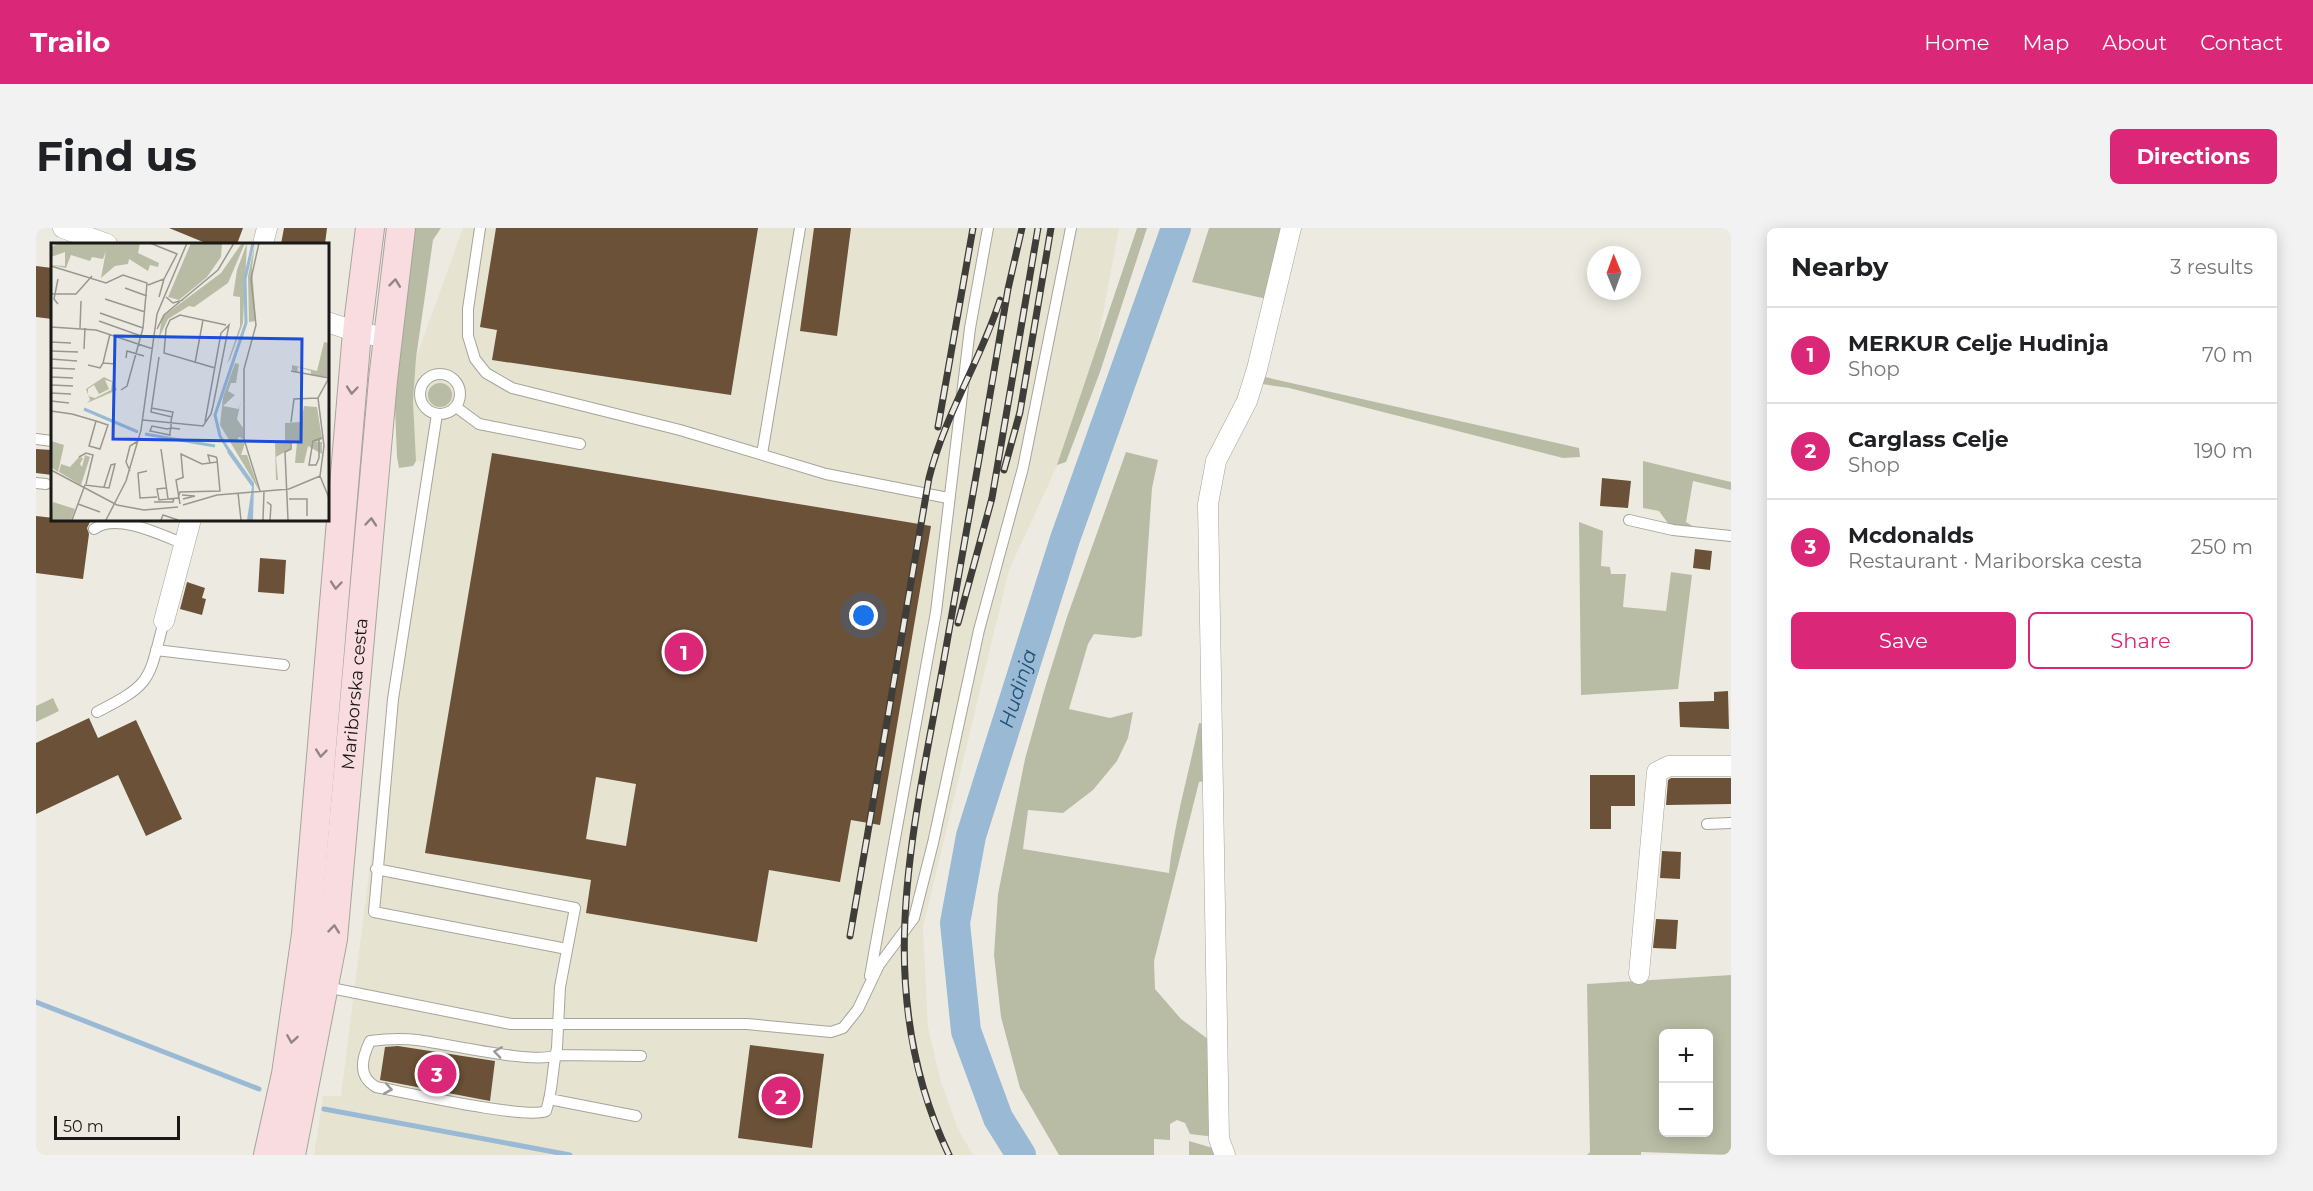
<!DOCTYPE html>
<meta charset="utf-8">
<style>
body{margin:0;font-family:Montserrat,sans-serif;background:#f2f2f2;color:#202124}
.controls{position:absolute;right:18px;bottom:18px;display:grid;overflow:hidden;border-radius:9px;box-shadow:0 3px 15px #0003}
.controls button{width:54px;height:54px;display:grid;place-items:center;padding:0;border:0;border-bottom:2px solid #e0e0e0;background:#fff;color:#202124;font:30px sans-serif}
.compass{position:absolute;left:1551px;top:18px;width:54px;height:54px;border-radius:50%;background:#fff;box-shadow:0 3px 15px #0003;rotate:359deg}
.scale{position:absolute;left:18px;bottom:15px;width:126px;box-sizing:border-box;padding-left:6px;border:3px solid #1a1916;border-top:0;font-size:16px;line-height:21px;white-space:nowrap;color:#1a1916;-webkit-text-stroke:4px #edebe1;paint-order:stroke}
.you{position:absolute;left:828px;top:388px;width:21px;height:21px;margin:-15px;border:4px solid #fff;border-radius:50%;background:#1a73e8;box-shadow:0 0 0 9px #1a73e833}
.badge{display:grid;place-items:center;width:39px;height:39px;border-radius:50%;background:#db2777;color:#fff;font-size:20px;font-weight:700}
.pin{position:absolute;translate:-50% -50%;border:3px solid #fff;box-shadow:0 2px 6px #0006}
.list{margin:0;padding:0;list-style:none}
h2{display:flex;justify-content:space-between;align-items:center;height:78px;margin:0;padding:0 24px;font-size:26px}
h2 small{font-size:20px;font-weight:400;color:#757577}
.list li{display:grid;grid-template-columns:39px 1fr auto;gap:18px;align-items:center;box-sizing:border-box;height:96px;padding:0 24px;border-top:2px solid #e0e0e0}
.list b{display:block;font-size:22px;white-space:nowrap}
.list p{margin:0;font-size:20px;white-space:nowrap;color:#757577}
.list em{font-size:20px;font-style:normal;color:#757577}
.actions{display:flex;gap:12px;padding:18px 24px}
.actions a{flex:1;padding:14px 0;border:2px solid #db2777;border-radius:9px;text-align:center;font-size:21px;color:#db2777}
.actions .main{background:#db2777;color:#fff}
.map{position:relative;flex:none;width:1695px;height:927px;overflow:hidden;border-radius:9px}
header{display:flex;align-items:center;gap:36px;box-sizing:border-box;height:84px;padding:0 30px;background:#db2777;color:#fff}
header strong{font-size:28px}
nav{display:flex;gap:33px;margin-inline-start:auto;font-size:21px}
.intro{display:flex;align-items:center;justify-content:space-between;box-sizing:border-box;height:144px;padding:0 36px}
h1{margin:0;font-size:42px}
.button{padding:15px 27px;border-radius:9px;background:#db2777;color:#fff;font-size:21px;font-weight:700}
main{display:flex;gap:36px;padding:0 36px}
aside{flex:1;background:#fff;border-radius:9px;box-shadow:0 3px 15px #0003}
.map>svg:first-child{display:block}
.built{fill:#e6e3d1}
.green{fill:#b8bca4;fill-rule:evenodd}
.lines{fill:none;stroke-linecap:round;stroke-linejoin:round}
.stream{stroke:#99b9d4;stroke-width:5}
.river{stroke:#99b9d4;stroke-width:30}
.building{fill:#6a5137;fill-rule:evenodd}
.service-casing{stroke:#a6a49a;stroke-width:12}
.minor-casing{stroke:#a6a49a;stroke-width:21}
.secondary-casing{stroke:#a6a49a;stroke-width:30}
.service{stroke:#fff;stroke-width:10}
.minor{stroke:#fff;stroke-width:20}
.secondary{stroke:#f9dcdf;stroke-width:28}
.rail-casing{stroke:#3f3d39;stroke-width:7}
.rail{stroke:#edebe1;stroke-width:4.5;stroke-dasharray:14;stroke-linecap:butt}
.oneway{stroke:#958485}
.oneway2{stroke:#989896}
.labels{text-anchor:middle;stroke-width:6;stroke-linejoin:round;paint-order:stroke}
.street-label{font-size:18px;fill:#1a1916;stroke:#edebe1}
.water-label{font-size:20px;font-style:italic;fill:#1e5276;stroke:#edebe1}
.inset-river{fill:none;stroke:#99b9d4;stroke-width:3}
.inset-road{fill:none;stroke:#999790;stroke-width:1.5}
.view{fill:#1d4ed8;fill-opacity:0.15;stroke:#1d4ed8;stroke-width:3}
.inset-edge{fill:none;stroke:#1a1916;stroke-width:3}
</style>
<header>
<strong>Trailo</strong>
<nav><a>Home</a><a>Map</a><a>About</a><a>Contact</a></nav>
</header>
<div class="intro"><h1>Find us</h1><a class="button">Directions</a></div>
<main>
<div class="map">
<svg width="1695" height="927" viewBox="0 0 1695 927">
<rect width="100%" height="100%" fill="#edebe1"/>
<path class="built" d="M427 0H1083L1059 129 1025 229 973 342 887 699 892 800 905 854 922 901 937 927H278L287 868H305L338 606 343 549 387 234 380 233 377 173 380 130Z"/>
<path class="green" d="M375 0H405L397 12 380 130 377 173 380 233 377 238 363 240 361 229 358 153Z
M1101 0H1111L1064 144 1030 234 1021 237Z
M1173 0H1251L1235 72 1156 54Z
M1229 149 1543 220 1544 229 1527 230 1253 160 1226 156Z
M392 167a12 12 0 1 1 24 0a12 12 0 1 1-24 0Z
M1090 224 1122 232 1116 260 1106 408 1098 410 1058 406 1052 416 1033 481 1074 490 1097 484 1092 510 1081 533 1057 562 1027 585 992 582 987 621 1133 645C1138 594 1153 545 1163 495L1172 496 1173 552 1163 554 1118 733 1119 761 1145 791 1176 814 1178 905 1171 908 1154 906 1149 895 1141 892 1134 896V912L1118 911V927H1023L984 860 965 789 958 727 962 666 989 531 1008 463 1031 389Z
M1607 233 1695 254V262L1657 253 1650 294 1658 299 1634 298 1623 283 1607 280Z
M1543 294 1567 303 1565 338 1574 339 1575 346H1590L1587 379 1630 383 1635 344 1656 347 1642 461 1545 467Z
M17 470 23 483 0 494V478Z
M1695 747V927L1605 924V927H1551L1554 924 1551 756ZM1628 806H1672V904H1628Z
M1153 913 1180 921 1184 927H1153Z"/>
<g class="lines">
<path class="stream" d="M0 774 223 861
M288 881 534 927"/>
<path class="river" id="s1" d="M985 927 962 890 930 803 919 695 935 608 1029 311 1140 0"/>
</g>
<path class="building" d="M133 0H207L201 16H172Z
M248 0H291L289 16H245Z
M460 0H722L695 167 456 132 461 102 444 99Z
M778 0H815L801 108 764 103Z
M0 38 16 40V91L0 89Z
M0 221 16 222V247L0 245Z
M456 225 895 298 844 597 815 592 804 654 733 642 721 714 550 685 555 652 389 625ZM560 549 600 556 590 618 550 611Z
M1566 250 1595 253 1592 280 1564 278Z
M0 288 54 294 51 300 53 306 47 351 0 345Z
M1659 321 1676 323 1674 342 1657 340Z
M224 330 250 332 248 366 222 364Z
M151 354 169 360 166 370 170 371 166 387 144 381Z
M1692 463 1693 501 1644 499 1643 474 1678 473V464Z
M53 490 62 510 100 492 146 591 110 608 82 547 0 586V515Z
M1554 547H1599V578H1575V601H1554Z
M1635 550H1695V576L1630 577 1632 552Z
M1626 623 1645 624 1644 651 1624 650Z
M1620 691 1642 692 1640 721 1617 720Z
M714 817 788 826 776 920 702 910Z
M362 818 459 833 454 873 344 852 349 819Z"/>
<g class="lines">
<defs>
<path id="service" d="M444 0 432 81V108L439 131 450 145 476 160 644 202 790 246 912 270
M384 166a20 20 0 1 1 40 0a20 20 0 1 1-40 0Z
M420 179 443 196 544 216
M401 186 357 471 338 684 531 721
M0 211 16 213
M726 226 764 0
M0 255 10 256
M1593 292 1637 302 1695 308
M58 301C80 284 126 307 148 316
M120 422 248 437
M61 484C118 455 112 452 128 393
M1671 596 1695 595
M340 641 539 680 524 759 521 820C516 840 517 863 510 883 491 892 368 864 340 859 321 848 326 830 334 813 349 811 365 810 381 812 407 815 500 837 520 827L605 828
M834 748 900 384 934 100 952 0
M290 759 475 796H711L795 804 807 800 822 781 843 737 878 690 897 615 943 402 987 240 1035 0
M513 871 600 888"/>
<path id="minor" d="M27 0 71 16
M227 16 231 0
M291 94 321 104 352 110
M128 393 155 291
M1603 746 1621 544 1633 538H1695
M1189 927 1183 911 1172 276 1180 233 1211 173 1221 141 1255 0"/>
<g id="secondary">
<path d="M232 927 250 846 270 706 321 104 334 0"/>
<path id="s2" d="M255 927 297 711 347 152 365 0"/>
</g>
</defs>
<use href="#service" class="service-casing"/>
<use href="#minor" class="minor-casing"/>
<use href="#secondary" class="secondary-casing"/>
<use href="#service" class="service"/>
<use href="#minor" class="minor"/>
<use href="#secondary" class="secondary"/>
<defs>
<path id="rail" d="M902 199 937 0
M968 242 984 184 1015 0
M922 395 956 270 1002 0
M814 708 893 250C909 186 944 134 964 72
M913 927C832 758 880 594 910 420 931 300 952 181 972 61L986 0"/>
</defs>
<use href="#rail" class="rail-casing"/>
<use href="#rail" class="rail"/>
</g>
<defs><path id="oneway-chevron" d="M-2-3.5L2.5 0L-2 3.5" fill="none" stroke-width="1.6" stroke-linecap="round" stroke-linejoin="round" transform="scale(1.5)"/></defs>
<g class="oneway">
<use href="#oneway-chevron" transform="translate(359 55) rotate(-83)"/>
<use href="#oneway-chevron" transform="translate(316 162) rotate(95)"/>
<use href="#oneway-chevron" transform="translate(335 294) rotate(-85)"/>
<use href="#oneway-chevron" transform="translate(300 357) rotate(95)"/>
<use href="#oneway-chevron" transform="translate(285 525) rotate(96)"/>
<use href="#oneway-chevron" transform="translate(298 701) rotate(-84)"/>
<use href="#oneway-chevron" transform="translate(256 811) rotate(99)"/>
</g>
<g class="oneway2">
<use href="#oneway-chevron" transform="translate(462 824) rotate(-172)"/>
<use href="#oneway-chevron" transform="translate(352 861) rotate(10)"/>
</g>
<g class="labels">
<g class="street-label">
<text dy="6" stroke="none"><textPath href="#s2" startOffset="466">Mariborska cesta</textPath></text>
</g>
<g class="water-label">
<text dy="7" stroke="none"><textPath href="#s1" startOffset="488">Hudinja</textPath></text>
</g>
</g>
<g transform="translate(15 15)">
<rect width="278" height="278" fill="#edebe1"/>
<path d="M9 0H89L87 10 108 20 107 24 99 22 97 28 78 16 77 21 64 23 50 35 55 8 52 16 41 14 39 18 20 12 15 25 0 22 14 23V9L0 14V4ZM140 0H171L170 14 156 34 128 57 117 54ZM191 0H194L177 40 143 64 138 63 117 76 108 95 104 120 111 74 170 30ZM196 0 192 80 179 116 176 121 189 83V54L182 53 186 27ZM204 0 201 25 205 78 198 79 197 33ZM273 99 277 100V134L260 132V128L247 124 246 129 241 127V122L266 128ZM184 120 188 121 185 140H180L177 148 184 152 172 163 188 166 192 150 186 176 192 185V196L188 194 186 198 194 200 190 212H196L208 247 169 182 172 154ZM53 134 61 138 66 147 36 160 39 157 35 146ZM54 137 61 139 60 147 44 155 37 153V146L43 142 48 151 58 146ZM253 163 266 164 271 196 265 199H271V211L257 203 253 220H244L246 199 240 198 239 206 225 214 227 237H225L224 199 234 198V180L250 179ZM0 198 13 202 7 229 0 224ZM34 212 39 214 30 242 8 229 10 221 19 224 28 214 32 215 29 221 31 224ZM2 259 24 266 20 277H0Z" fill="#b8bca4" fill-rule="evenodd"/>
<path d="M179 206 203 240 202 277H196L201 244 176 209Z" fill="#99b9d4"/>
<path class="inset-river" d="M33 166 87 189M94 191 164 203M180 211 169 193 164 172 195 80 194 36 202 0"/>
<path class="inset-road" d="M208 0 200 36 205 82 193 126V196L209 248M0 23 55 40 72 32 96 40 92 85 76 143 70 147M7 36 3 56 7 61M97 42 113 36 126 11 99 0M74 45 96 53M0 51H25L41 33M108 54 113 36M115 54 122 60 132 57M54 56 94 69M49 70 92 85M48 78 90 93M0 84 45 87 102 106M29 85 30 58M106 86 113 72 167 27 183 0M0 99 20 100M33 106 34 85M0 108 27 109M108 114 100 169 121 174M75 115 76 108 93 113M0 116 26 118M52 120 59 91M144 120 152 77M37 122 49 125 52 120 65 121M0 125 24 126M164 125 113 110 115 86 119 77 129 72 175 82M240 128 278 135M0 134 22 135M0 142 22 143M0 150 20 151M0 158 18 160M100 165 122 169 120 178V185L119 189V192L99 188 101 183 116 186 120 185 129 186M0 168 21 171 45 178 57 182 49 206 38 203 45 178M92 177 152 183 160 171 162 163 178 82 170 90 154 179M240 179 243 156 267 155M268 196V215L265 222H258L262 198 271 195M110 206 117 256M28 214 35 210 42 212 35 241M0 227 66 262 93 267 127 264M79 228 75 219 79 203 87 198M96 228 87 230 89 255 106 254M269 233 273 203 267 155 278 135M269 233 278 255M132 234 130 211 151 221 159 220M115 245 106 246 108 257 127 255 129 249 169 248 166 216 165 214 157 212 159 220 166 219M187 250 190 277M131 252 144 253 132 256M238 256H256V273M103 259H122L123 255M216 259 220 262 219 277M27 261 49 269M129 261 125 237 133 234M132 262 166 252 238 246 269 233M21 277 34 242 58 245 64 221 60 222 53 244M55 277 75 238 90 187 106 71 136 0M110 277 112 272 127 277M212 277 213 248M237 277 234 209 240 206V199"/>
<path class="view" d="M64 93 251 96 250 199 62 196Z"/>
<rect width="278" height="278" class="inset-edge"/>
</g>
</svg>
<div class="controls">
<button>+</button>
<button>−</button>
</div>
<svg class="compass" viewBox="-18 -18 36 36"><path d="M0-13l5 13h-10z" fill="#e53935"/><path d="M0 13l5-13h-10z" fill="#757577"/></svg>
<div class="scale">50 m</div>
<div class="you"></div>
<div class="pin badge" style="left:648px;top:424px">1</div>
<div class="pin badge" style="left:745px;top:868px">2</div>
<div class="pin badge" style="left:401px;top:846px">3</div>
</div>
<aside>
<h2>Nearby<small>3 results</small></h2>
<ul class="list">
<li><span class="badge">1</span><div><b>MERKUR Celje Hudinja</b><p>Shop</p></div><em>70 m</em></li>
<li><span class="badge">2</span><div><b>Carglass Celje</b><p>Shop</p></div><em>190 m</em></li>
<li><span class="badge">3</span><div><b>Mcdonalds</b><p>Restaurant · Mariborska cesta</p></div><em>250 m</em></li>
</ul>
<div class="actions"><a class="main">Save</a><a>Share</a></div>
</aside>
</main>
